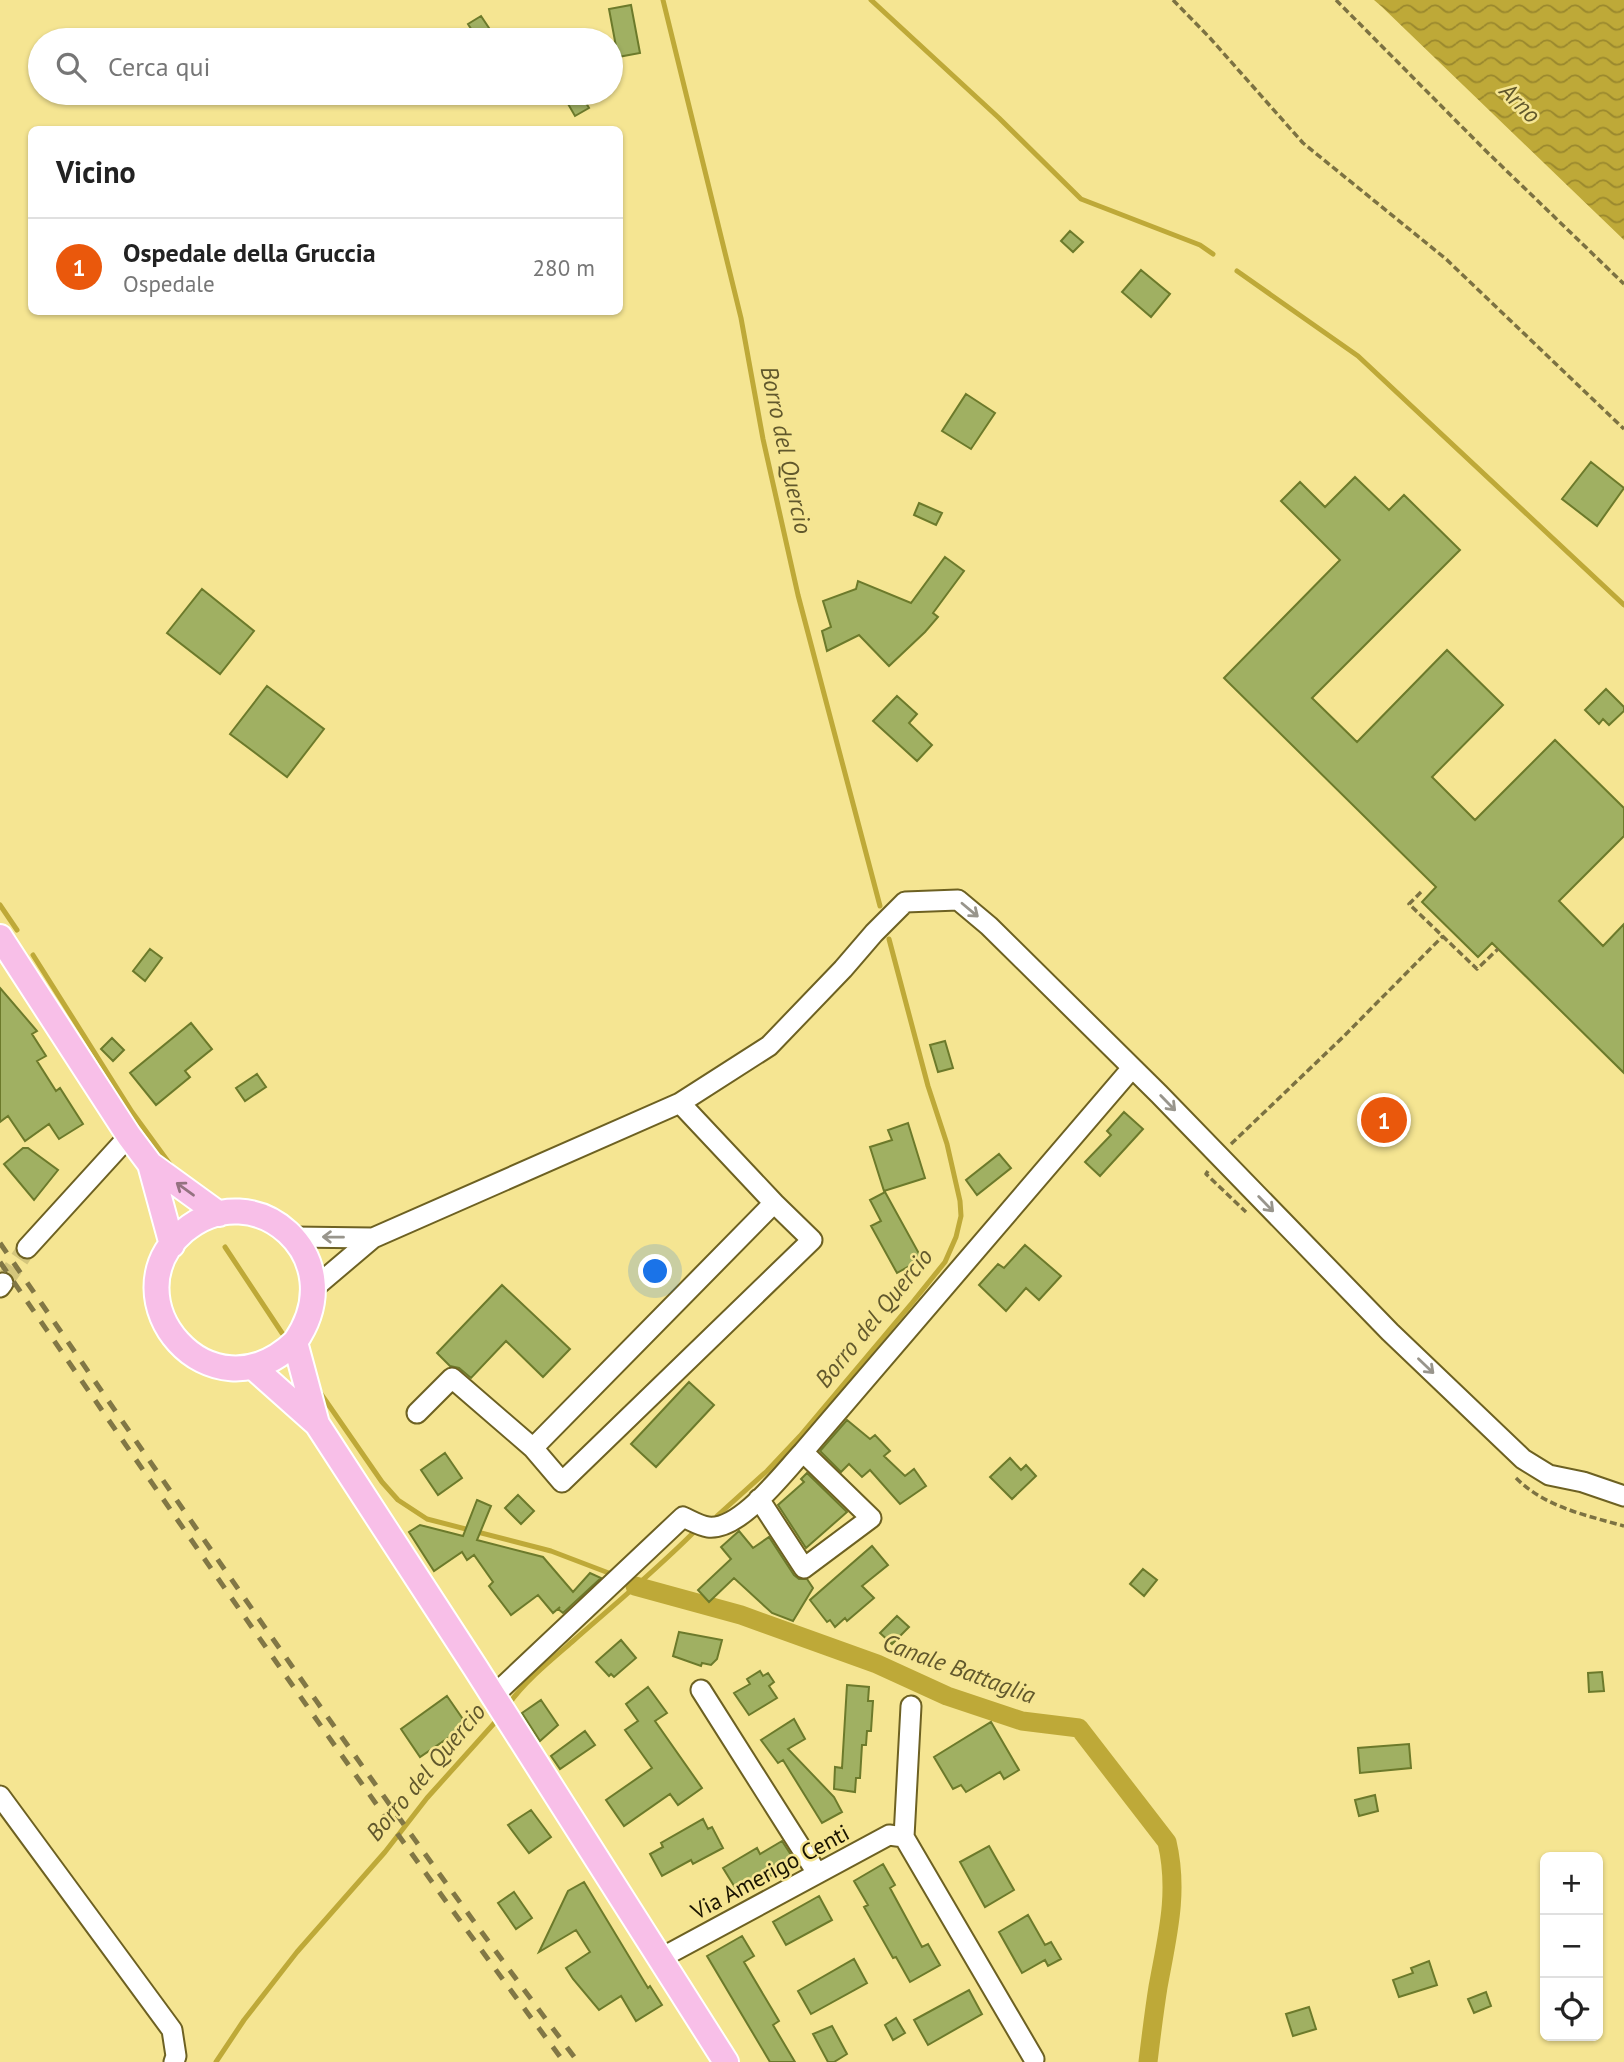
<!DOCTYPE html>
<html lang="it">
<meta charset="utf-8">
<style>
body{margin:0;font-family:"PT Sans",sans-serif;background:#f2f2f2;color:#222}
.controls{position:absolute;right:21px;bottom:21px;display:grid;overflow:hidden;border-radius:10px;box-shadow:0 2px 5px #0004}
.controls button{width:63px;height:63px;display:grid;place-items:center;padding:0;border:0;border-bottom:2px solid #e0e0e0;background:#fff;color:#222;font:35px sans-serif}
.you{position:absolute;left:656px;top:1272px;width:24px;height:24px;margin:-18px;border:5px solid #fff;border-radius:50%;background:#1a73e8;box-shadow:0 0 0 10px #1a73e833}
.badge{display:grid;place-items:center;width:46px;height:46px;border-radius:50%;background:#ea580c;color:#fff;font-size:23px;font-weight:700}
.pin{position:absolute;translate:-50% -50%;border:4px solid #fff;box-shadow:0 2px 7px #0006}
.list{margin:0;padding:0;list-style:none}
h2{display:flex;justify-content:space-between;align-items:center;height:91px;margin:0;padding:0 28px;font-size:30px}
h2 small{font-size:23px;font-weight:400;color:#767676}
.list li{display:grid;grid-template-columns:46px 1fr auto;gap:21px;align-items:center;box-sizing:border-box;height:98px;padding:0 28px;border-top:2px solid #e0e0e0}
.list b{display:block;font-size:26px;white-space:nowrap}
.list p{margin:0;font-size:23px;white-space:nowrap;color:#767676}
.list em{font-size:23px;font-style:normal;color:#767676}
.icon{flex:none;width:38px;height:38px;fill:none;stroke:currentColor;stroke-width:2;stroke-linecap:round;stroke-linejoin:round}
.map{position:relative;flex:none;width:1624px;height:2062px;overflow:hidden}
.search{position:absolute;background:#fff;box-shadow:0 2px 5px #0004;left:28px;top:28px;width:595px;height:77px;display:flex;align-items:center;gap:18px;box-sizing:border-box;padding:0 24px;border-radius:38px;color:#767676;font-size:26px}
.panel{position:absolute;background:#fff;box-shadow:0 2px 5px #0004;left:28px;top:126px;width:595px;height:189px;border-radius:10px}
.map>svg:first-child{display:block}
.water{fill:url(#water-waves)}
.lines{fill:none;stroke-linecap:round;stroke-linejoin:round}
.stream{stroke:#bea938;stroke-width:5}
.canal{stroke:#bea938;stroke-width:19}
.building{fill:#a0b062;stroke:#6c7a2b;stroke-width:2}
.minor-tunnel{stroke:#d4c67c;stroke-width:19;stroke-dasharray:19 10;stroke-linecap:butt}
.minor-casing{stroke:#6d6122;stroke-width:23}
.major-casing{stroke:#fff;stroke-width:28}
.path{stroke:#7c7242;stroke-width:3.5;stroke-dasharray:7 3.5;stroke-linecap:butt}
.minor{stroke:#fff;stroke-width:19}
.major{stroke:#f8bfe8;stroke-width:24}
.rail{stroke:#817745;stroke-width:5;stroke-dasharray:12 12;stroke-linecap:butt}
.oneway{stroke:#98958c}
.oneway2{stroke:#947280}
.labels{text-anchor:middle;stroke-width:5;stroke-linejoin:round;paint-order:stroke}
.street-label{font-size:23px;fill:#191400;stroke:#f5e592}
.water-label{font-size:24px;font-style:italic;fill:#61582c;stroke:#f5e592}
</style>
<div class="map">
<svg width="1624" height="2062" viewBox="0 0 1624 2062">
<defs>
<pattern id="water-waves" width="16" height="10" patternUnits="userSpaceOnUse" patternTransform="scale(1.75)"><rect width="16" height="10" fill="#bea938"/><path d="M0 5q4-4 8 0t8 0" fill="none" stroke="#9a882d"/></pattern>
</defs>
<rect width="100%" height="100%" fill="#f5e592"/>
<path class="water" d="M1374 0H1624V240L1381 6Z"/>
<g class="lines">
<path class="stream" d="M663 0 741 318 763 439 798 595 880 906
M871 0 999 118 1081 199 1200 245 1213 254
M1237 271 1358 356 1624 605
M0 905 17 930
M33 955 132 1112 172 1167
M225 1247 282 1333
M319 1391 382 1482 398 1500 427 1519 551 1551 614 1575
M717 1516 767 1471 800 1436 912 1303 945 1262 956 1237 961 1216 960 1201 947 1144 928 1086 889 939
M508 1705C525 1681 551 1660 573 1641 614 1605 655 1571 693 1533
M216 2062 244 2020 297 1952 385 1852 427 1798 498 1719"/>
<path class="canal" d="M635 1586 741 1615 877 1664 947 1696 1022 1721 1079 1728 1167 1842C1179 1893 1167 1937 1158 1987 1154 2012 1151 2037 1148 2062"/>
</g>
<path class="building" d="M631 5 640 53 618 57 609 9Z
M481 16 497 40H478L468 24Z
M572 93H580L589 108 575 116 564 97Z
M1070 231 1083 242 1073 252 1061 241Z
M1141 270 1170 294 1151 317 1122 292Z
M966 394 995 413 971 449 942 431Z
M1591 462 1624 488 1597 526 1562 499Z
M1355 477 1389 510 1404 495 1460 550 1312 698 1357 742 1447 650 1503 705 1432 777 1475 820 1555 740 1624 808V836L1559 901 1603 946 1624 924V1073L1492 943 1478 957 1422 902 1436 887 1224 678 1340 560 1281 501 1300 482 1325 507Z
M919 503 942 513 936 525 914 515Z
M945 557 964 571 933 613 938 617 925 632 889 666 859 635 827 651 822 631 831 627 823 601 856 589 858 581 911 603Z
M202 589 254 631 220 674 167 633Z
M267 686 324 729 287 777 230 734Z
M1606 689 1624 707V711L1609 725 1603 719 1599 724 1585 710Z
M897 696 917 714 909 723 932 745 917 761 873 721Z
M150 949 162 958 145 981 133 971Z
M0 988 37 1031 32 1034 46 1056 37 1061 56 1091 60 1088 83 1124 59 1139 49 1124 25 1141 8 1116 0 1122Z
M191 1023 212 1049 185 1071 190 1077 156 1105 130 1073Z
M112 1038 124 1050 113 1061 101 1049Z
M945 1041 953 1068 938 1072 930 1045Z
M257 1074 266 1087 245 1101 236 1088Z
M1124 1112 1143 1129 1100 1176 1085 1162 1111 1135 1107 1131Z
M908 1123 925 1178 884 1191 870 1147 892 1140 888 1130Z
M23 1148H28L58 1170 34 1200 4 1164Z
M999 1154 1011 1168 977 1195 966 1180Z
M885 1192 922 1259 897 1273 871 1226 881 1221 870 1200Z
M1025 1245 1061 1276 1039 1300 1026 1288 1006 1311 979 1285 998 1264 1004 1268Z
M502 1285 570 1349 543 1377 506 1341 471 1378 459 1368 450 1366 437 1353Z
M689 1382 714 1405 656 1467 631 1444Z
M847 1420 870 1439 875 1435 890 1451 884 1456 905 1476 914 1469 926 1486 900 1504 870 1470 862 1477 849 1464 841 1472 820 1451Z
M445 1453 462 1478 438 1495 421 1470Z
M1010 1458 1021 1470 1026 1465 1036 1476 1012 1499 990 1477Z
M807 1473 847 1512 806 1548 778 1505 804 1482 801 1479Z
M518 1495 534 1511 521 1524 505 1508Z
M477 1500 491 1506 477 1540 543 1557 573 1592 590 1573 601 1578 563 1613 558 1609 560 1607 553 1613 538 1595 511 1615 489 1586 493 1582 474 1555 467 1560 462 1552 434 1571 409 1532 420 1525 463 1536Z
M739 1531 753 1548 769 1537 794 1575 799 1579H807L813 1588 793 1621 772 1613 734 1578 709 1602 698 1590 731 1559 721 1547Z
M872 1546 888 1565 862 1586 874 1598 847 1621 845 1618 835 1627 830 1620 827 1622 810 1600Z
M1143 1569 1157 1580 1144 1596 1130 1584Z
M897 1616 909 1627 892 1644 880 1633Z
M679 1632 722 1640 717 1659 711 1665 702 1663 701 1666 673 1656Z
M621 1640 636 1658 614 1677 611 1674 609 1676 596 1662Z
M760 1671 763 1676 768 1673 774 1682 769 1686 777 1698 749 1715 734 1693 750 1684 747 1679Z
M1602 1672 1604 1691 1589 1692 1588 1673Z
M847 1685 869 1687 868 1701H873L871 1731H867L866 1745H862L860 1778H856L855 1792 834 1789 835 1767 842 1768Z
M648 1687 667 1713 655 1721 702 1788 678 1805 670 1794 624 1826 606 1800 652 1768 625 1730 638 1721 626 1704Z
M447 1696 467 1725 420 1757 401 1729Z
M541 1700 558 1725 540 1741 522 1713Z
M794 1719 805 1739 788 1749 834 1797 842 1812 822 1823 783 1760 778 1763 761 1740Z
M991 1722 1019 1770 1004 1779 1000 1772 966 1792 961 1785 953 1789 934 1757Z
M585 1731 595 1745 560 1769 551 1756Z
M1409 1744 1411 1768 1360 1773 1358 1748Z
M1375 1795 1378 1811 1359 1816 1355 1800Z
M531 1810 551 1837 529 1853 508 1825Z
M703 1819 708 1829 712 1827 723 1848 693 1864 691 1860 662 1876 650 1854 663 1847 661 1843Z
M782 1841 793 1858 770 1871 772 1875 739 1894 723 1868 757 1848 760 1854Z
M989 1846 1014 1890 985 1907 960 1862Z
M883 1864 895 1885 890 1888 922 1947 928 1944 940 1965 910 1982 896 1957 893 1958 889 1951 864 1907 868 1905 854 1881Z
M584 1882 648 1988 650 1986 662 2005 636 2021 621 1996 599 2010 573 1979 566 1968 590 1952 576 1930 539 1952 568 1891Z
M514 1892 532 1918 516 1929 498 1903Z
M819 1896 832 1920 786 1945 773 1922Z
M1028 1915 1045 1945 1051 1942 1061 1959 1048 1966 1045 1960 1022 1973 999 1932Z
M742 1936 754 1956 744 1962 779 2021 773 2025 795 2062H770L707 1956Z
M854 1959 867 1983 811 2014 798 1991Z
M1429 1961 1437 1985 1399 1997 1393 1980 1413 1973 1411 1968Z
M969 1990 982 2014 928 2045 914 2020Z
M1486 1992 1491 2006 1474 2013 1468 1999Z
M1309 2007 1316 2029 1293 2036 1286 2014Z
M896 2018 905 2033 893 2040 885 2025Z
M832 2026 847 2054 834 2062H828L813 2034Z"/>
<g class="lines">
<path class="minor-tunnel" d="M3 1283 27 1248"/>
<defs>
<path id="minor" d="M680 1103 774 1203 533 1448 562 1482 812 1240 774 1203
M293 1237 373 1238
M27 1248 129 1136
M0 1287 3 1283
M314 1288 373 1238 680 1103 769 1046 843 969 874 933 905 902 958 900 989 926 1159 1094 1390 1332 1523 1459 1549 1475 1583 1482 1624 1496
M417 1413 452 1378 533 1448
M759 1499 804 1568 871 1518 803 1452
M701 1690 817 1873
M493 1696 683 1517C690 1520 700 1526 708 1527 740 1531 783 1473 803 1452L1132 1068
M911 1706 904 1837 1034 2059
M0 1796 172 2030 176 2056 174 2062
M661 1958 889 1835 904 1837"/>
<path id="major" d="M0 937 129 1136 150 1164 219 1214
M150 1164 172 1245
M295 1342C210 1423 106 1298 184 1231 254 1172 354 1257 295 1342L317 1424
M253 1367 317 1424 475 1667 726 2062"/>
</defs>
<use href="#minor" class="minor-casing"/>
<use href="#major" class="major-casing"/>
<path class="path" d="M1173 0 1210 38 1303 143 1446 259 1624 429
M1336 0 1486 151 1624 284
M1421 892 1409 904 1477 969 1498 949
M1231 1144 1343 1037 1443 936
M1208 1171 1206 1174 1246 1212
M1516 1478C1545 1507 1585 1515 1624 1526"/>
<use href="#minor" class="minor"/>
<use href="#major" class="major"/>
<path class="rail" d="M0 1243C189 1518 377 1795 578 2062
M0 1262C185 1531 369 1801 564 2062"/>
</g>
<defs><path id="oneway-shaft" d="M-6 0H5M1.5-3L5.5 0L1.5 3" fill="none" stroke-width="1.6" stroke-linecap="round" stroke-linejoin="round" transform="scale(1.75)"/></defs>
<g class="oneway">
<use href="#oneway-shaft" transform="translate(970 910) rotate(40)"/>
<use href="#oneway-shaft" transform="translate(1168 1103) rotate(46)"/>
<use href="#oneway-shaft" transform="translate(1266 1204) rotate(46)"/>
<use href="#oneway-shaft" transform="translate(333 1237) rotate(-179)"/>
<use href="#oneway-shaft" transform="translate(1426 1366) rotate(44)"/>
</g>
<use class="oneway2" href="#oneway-shaft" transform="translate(185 1189) rotate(-144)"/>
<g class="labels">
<g class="street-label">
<text transform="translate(770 1872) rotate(-28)" y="8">Via Amerigo Centi</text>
</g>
<g class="water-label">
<text transform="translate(1520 103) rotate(45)" y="8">Arno</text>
<text transform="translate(786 450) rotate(78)" y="8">Borro del Quercio</text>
<text transform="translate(874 1318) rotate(-51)" y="8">Borro del Quercio</text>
<text transform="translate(959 1669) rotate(20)" y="8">Canale Battaglia</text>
<text transform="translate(426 1772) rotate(-50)" y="8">Borro del Quercio</text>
</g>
</g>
</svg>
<div class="controls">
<button>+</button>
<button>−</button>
<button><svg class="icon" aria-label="locate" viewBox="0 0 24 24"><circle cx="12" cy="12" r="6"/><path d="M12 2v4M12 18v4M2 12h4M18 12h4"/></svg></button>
</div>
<div class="you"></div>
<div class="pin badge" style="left:1384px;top:1120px">1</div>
<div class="search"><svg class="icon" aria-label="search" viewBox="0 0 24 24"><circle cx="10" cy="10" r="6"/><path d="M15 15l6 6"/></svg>Cerca qui</div>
<section class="panel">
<h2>Vicino<small></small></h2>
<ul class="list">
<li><span class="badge">1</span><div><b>Ospedale della Gruccia</b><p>Ospedale</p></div><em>280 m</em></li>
</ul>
</section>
</div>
